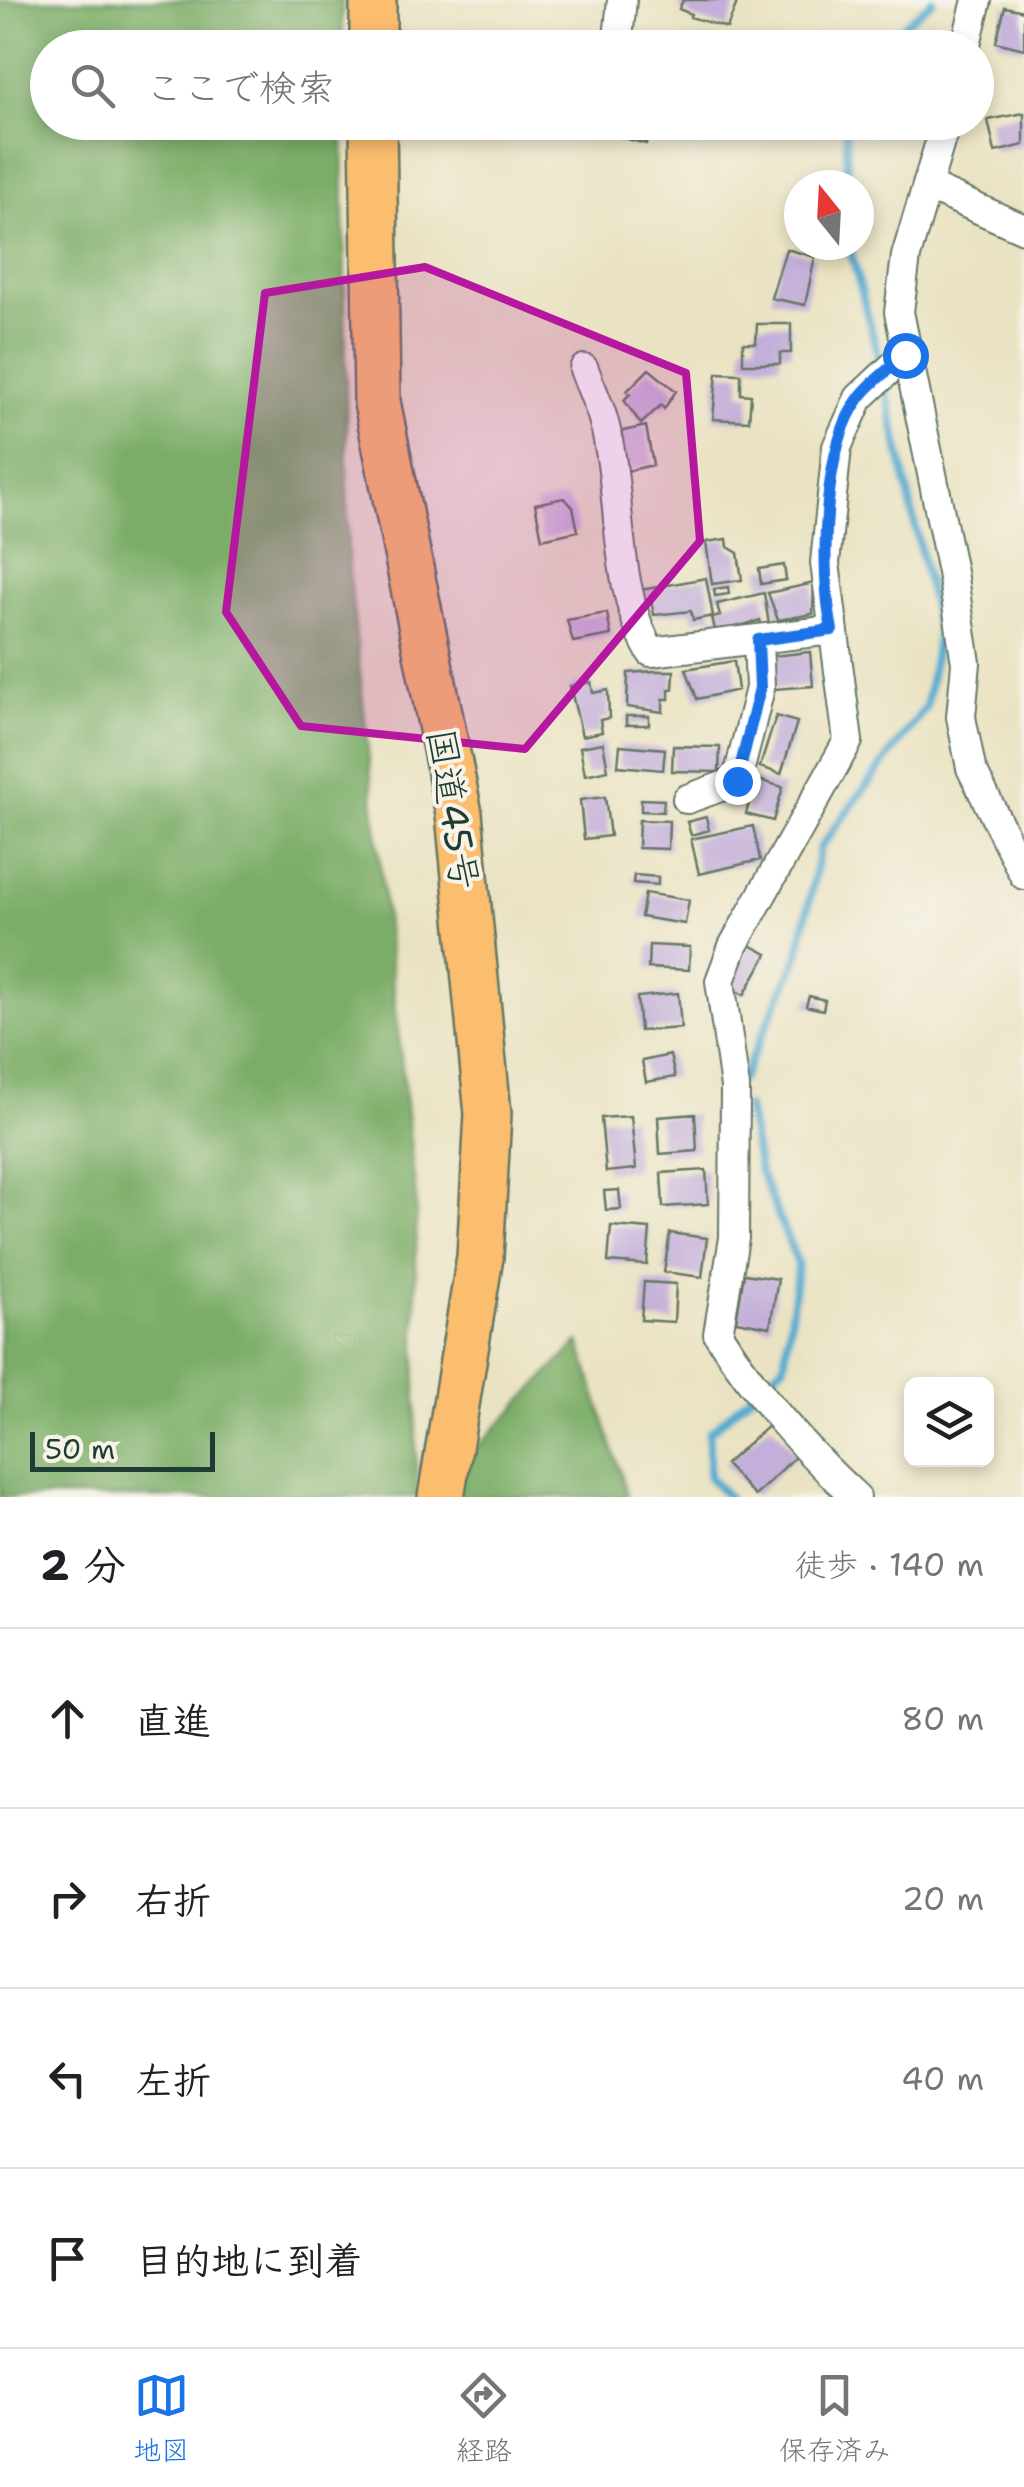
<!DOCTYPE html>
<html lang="ja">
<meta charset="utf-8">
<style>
body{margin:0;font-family:"Shantell Sans","Klee One",sans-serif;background:#f6f6f6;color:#202124}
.controls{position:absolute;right:30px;bottom:30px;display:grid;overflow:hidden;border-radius:15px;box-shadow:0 5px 15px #0003}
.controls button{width:90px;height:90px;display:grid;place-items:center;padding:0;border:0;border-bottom:2px solid #e0e0e0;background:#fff;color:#202124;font:50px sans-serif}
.compass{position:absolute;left:784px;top:170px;width:90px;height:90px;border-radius:50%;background:#fff;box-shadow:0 5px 15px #0003;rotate:342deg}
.scale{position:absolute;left:30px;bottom:25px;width:185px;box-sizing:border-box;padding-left:10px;border:5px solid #1f3d34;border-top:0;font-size:28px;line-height:35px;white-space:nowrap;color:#1f3d34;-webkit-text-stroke:8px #f7f3e8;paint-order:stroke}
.stop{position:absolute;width:30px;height:30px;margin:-22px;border:8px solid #1a73e8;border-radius:50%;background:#fff}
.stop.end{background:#1a73e8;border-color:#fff;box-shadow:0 2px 10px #0008}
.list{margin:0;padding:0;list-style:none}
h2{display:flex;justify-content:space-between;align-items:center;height:130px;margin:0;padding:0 40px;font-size:42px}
h2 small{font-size:32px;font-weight:400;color:#757577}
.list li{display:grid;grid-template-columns:65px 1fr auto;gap:30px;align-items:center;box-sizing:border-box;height:180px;padding:0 40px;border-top:2px solid #e0e0e0}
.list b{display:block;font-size:38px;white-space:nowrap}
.list em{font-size:32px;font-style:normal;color:#757577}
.icon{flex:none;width:55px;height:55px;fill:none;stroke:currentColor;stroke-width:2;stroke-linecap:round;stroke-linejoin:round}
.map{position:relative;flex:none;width:1024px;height:1497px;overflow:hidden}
.search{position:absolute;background:#fff;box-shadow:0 5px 15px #0003;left:30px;right:30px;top:30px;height:110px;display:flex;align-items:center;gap:25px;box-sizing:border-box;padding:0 35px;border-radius:55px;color:#757577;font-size:38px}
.sheet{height:850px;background:#fff}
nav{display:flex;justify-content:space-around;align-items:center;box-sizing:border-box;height:140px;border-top:2px solid #e0e0e0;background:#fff;font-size:28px;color:#757577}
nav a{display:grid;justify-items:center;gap:5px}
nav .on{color:#1a73e8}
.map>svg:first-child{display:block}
.forest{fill:#7bad68;stroke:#4d754e;stroke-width:2.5}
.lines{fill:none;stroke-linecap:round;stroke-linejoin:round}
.stream{stroke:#53aad0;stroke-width:8}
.building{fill:#c3afd9}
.minor-casing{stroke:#676;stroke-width:32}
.trunk-casing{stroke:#676;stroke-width:50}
.minor{stroke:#fff;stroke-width:28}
.trunk{stroke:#fbbd6e;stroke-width:45}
.route{stroke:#1a73e8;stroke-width:12}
.marked{fill:#b5179e;fill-opacity:0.2;stroke:#b5179e;stroke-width:8;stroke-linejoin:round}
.labels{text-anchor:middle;stroke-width:8;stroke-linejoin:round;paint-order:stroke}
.street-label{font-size:38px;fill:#1f3d34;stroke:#f7f3e8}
</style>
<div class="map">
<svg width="1024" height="1497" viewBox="0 0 1024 1497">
<rect width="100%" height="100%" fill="#f7f3e8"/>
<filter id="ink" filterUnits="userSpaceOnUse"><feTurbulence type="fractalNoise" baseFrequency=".01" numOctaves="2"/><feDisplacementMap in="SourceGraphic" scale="20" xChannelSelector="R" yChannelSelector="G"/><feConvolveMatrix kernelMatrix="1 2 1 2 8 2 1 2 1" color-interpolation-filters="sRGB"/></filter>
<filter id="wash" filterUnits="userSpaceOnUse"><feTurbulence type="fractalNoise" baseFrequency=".0048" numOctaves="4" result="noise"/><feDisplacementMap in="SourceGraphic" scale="40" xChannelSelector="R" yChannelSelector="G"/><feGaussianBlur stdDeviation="2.25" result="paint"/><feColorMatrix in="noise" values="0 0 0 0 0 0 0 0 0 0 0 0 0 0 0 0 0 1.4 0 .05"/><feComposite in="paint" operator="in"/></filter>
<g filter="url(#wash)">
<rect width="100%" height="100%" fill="#eae3c3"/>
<path class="forest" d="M0 0H342L343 47 48 48V122L343 123 348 562 416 1198V1497H0Z
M579 1342 628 1497H429Z"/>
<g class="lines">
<path class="stream" d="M877 48 933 0
M846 122 847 185
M849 245 881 366
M742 1079 798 957 820 848 926 707 938 633 885 384
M747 1107 759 1170 798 1264 784 1365 763 1384
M728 1497 709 1477V1433L753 1393"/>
</g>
<g id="blocks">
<path class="building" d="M683 0H738L727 28 690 17 691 14 679 9Z
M1005 7 1024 11V49L996 42Z
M700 38 720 43 719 48H693Z
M1024 113V145L995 152 988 120Z
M620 122 651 124 646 144 616 136Z
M786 249 815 257 805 305 771 298Z
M757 324H791V353H780V364H743V343H756Z
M649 369 676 391 664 409 661 405 641 424 624 400 630 394 627 391Z
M717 373 741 374V394L751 395 749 421 713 419Z
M646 426 653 465 627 471 619 432Z
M564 498 573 507 578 531 542 539 535 504Z
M727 539 728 547 738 553 742 580 712 584 706 542Z
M784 565 786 580 761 584 759 569Z
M706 578 713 616 693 620 691 611 654 615 651 601 643 603 641 590Z
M814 583 813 614 778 620 768 593Z
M728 587 729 594 715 596 714 589Z
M764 593 770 631 763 633 760 620 716 633 712 618 720 616 717 604Z
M607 613 611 635 573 642 567 620Z
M810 652 813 686 775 689 772 656Z
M734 661 738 690 697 699 686 669Z
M656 671H674L673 689H669V699H663V712L627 707 628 673Z
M591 682 593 693 608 690 609 718 600 720 602 732 582 736 570 686Z
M626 716H649V725H626Z
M776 716 797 722 781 774 760 767Z
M603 743 608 770 585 775 580 747Z
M620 745 665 749 663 770 618 766Z
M673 746 720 747 719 772 672 771Z
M755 779 783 787 773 821 746 814Z
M605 797 610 836 584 839 580 800Z
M641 799 664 800 663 812 641 811Z
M706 817 709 830 691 835 687 822Z
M639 820 669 821 668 849 638 848Z
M753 826 760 860 699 874 691 839Z
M634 875 658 877V885L633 883Z
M645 893 689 900 685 924 641 917Z
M649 945 690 947 689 970 648 968Z
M750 945 767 954 744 995 727 986Z
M678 993 681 1028 640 1031 637 997Z
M809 996 825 1000 823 1010 806 1006Z
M670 1055 675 1077 646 1082 642 1061Z
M695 1114 697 1151 660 1154 658 1117Z
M631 1116 636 1169 606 1172 601 1118Z
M706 1170 708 1204 663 1207 661 1173Z
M619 1190 621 1209 606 1210 604 1191Z
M611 1226 650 1229 647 1265 608 1262Z
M670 1233 707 1238 702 1277 664 1272Z
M744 1274 778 1279 770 1327 736 1321Z
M644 1282 676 1284 674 1322 641 1320Z
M770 1424 798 1454 755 1496 725 1464Z"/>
</g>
</g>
<g filter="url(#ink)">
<use href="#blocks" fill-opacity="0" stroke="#676" stroke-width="2.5"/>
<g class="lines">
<defs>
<path id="minor" d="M617 48 622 0
M965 48 977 0
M946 122 906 256 899 312 952 572 966 663 961 717 971 768 1024 875
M927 186 1024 229
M584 369C590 386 598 402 603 419 624 493 611 585 651 652L832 630
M687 799 737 781 760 688 758 640
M856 1497C804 1450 756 1393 718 1334L734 1238 735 1087 720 981 733 946 848 741 825 563 837 447 859 398 905 355"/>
<path id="trunk" d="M373 48V0
M373 122 377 402 459 814 488 1114 480 1257 441 1497"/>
</defs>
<use href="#minor" class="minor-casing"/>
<use href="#trunk" class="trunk-casing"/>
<use href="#minor" class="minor"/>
<use href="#trunk" class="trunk"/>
</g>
</g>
<g class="lines" filter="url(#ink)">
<path class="route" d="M737 781 760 688 758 640 832 630C820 571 822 446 860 397 872 381 891 368 905 355"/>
</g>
<path class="marked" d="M425 267 686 373 700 541 525 749 301 726 226 612 265 293Z"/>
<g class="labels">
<g class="street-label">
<text transform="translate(453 809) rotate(81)" y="13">国道45号</text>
</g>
</g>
</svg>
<div class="controls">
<button><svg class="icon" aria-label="layers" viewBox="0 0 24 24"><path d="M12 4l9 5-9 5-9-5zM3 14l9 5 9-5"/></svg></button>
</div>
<svg class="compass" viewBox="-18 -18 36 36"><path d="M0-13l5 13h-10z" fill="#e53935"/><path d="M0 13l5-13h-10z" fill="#757577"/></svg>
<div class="scale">50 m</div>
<div class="stop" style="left:905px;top:355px"></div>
<div class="stop end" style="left:737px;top:781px"></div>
<div class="search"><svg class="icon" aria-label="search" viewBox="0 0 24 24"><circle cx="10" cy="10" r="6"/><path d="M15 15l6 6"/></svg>ここで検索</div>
</div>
<section class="sheet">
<h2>2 分<small>徒歩 · 140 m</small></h2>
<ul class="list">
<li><svg class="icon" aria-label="ahead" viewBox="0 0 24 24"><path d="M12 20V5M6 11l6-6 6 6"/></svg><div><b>直進</b></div><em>80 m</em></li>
<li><svg class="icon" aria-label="right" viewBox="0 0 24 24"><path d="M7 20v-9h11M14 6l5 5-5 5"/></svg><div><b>右折</b></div><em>20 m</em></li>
<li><svg class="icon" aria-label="left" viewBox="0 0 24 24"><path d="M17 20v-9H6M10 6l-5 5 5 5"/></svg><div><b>左折</b></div><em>40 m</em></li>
<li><svg class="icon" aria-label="arrive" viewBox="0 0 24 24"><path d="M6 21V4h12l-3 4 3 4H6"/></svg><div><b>目的地に到着</b></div></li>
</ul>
</section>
<nav>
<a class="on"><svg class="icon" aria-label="map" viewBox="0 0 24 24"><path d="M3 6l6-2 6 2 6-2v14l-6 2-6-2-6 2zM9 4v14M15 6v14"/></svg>地図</a>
<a><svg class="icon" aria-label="directions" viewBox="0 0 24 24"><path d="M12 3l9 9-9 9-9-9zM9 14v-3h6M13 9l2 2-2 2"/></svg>経路</a>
<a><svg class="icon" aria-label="saved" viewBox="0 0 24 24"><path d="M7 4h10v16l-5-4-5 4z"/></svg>保存済み</a>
</nav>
